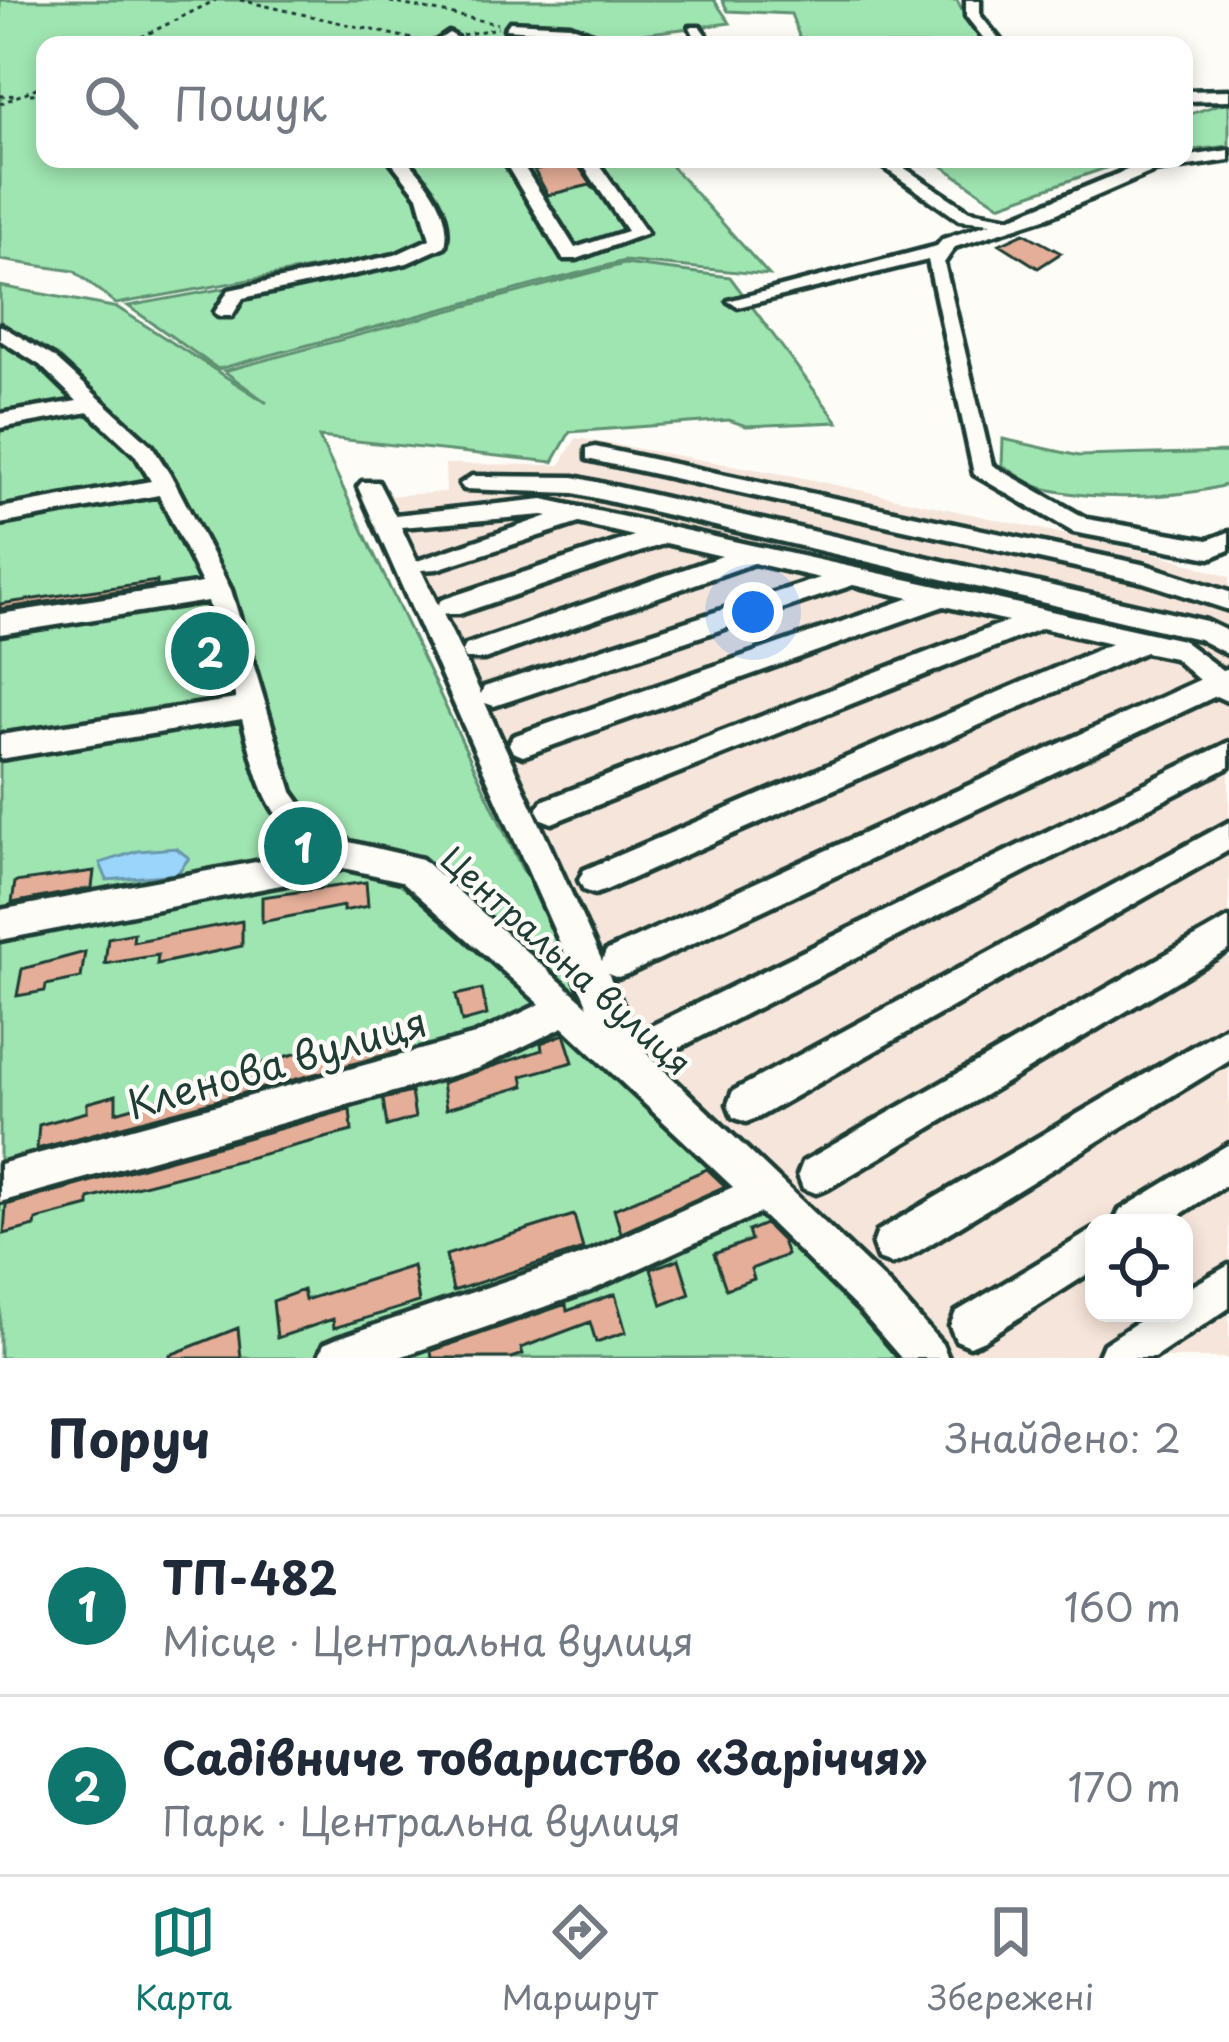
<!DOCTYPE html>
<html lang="uk">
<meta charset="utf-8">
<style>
body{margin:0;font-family:"Playpen Sans",sans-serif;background:#f6f6f7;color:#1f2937}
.controls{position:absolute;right:36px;bottom:36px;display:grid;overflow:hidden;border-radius:24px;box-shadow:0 6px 18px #0003}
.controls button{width:108px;height:108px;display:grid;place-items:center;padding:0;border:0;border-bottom:3px solid #e0e1e3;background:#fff;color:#1f2937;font:60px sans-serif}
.you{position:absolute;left:753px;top:612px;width:42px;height:42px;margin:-30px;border:9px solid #fff;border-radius:50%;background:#1a73e8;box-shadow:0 0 0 18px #1a73e833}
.badge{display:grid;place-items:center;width:78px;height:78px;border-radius:50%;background:#0f766e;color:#fff;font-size:39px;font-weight:700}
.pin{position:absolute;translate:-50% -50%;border:6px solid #fff;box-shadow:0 3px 12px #0006}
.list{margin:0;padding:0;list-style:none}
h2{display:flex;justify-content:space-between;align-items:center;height:156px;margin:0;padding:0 48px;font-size:51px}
h2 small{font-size:39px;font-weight:400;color:#747a83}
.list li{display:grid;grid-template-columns:78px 1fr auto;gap:36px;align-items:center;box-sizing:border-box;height:180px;padding:0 48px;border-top:3px solid #e0e1e3}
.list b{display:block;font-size:45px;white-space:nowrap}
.list p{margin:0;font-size:39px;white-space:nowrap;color:#747a83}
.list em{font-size:39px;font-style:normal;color:#747a83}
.icon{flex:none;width:66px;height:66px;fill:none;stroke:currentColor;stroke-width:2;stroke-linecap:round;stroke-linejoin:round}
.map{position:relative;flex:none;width:1229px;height:1358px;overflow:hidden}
.search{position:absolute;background:#fff;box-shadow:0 6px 18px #0003;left:36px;right:36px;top:36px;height:132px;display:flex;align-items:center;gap:30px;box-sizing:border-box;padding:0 42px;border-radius:24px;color:#747a83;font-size:45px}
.sheet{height:516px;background:#fff}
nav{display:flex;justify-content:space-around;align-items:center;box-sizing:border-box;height:168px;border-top:3px solid #e0e1e3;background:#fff;font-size:33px;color:#747a83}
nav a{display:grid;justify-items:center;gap:6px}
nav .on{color:#0f766e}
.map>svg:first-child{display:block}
.built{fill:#f6e5da;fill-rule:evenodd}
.green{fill:#9fe5b1;stroke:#5f9172;stroke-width:3}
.water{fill:#9bd5fb;stroke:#6998ab;stroke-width:3}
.building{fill:#e4ae98;stroke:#1f3d34;stroke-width:3}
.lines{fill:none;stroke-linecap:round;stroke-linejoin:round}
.minor-casing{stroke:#1f3d34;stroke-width:9}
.path{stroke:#1f3d34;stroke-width:3;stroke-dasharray:4.5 4.5;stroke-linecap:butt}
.minor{fill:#fdfcf7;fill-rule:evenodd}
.labels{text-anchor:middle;stroke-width:9;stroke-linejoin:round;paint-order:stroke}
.street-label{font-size:33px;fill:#1f3d34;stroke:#fdfcf7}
.near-street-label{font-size:39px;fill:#1f3d34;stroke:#fdfcf7}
</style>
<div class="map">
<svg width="1229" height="1358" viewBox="0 0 1229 1358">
<rect width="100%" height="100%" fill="#fdfcf7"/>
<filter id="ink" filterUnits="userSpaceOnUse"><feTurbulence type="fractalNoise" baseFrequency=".00833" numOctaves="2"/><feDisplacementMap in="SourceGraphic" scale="24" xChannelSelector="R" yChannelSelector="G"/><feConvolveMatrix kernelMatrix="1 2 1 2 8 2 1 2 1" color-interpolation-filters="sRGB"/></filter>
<g filter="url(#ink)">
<path class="built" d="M576 438 794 476 1166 556 1229 577V1358H947L638 1054 371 497 446 492 445 464 560 465ZM1094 1223H1184V1313H1094Z"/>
<path class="green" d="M0 0H714L730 23 642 34 625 45H45V159H665L769 275 624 261 218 369 128 306 380 260 381 256 116 304 74 271 0 260Z
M722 0H957L969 25 990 45H796L799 36 791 14 728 11Z
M1229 101V146L1184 151V116Z
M932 159H1153L1120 169 1114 165 999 205Z
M624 264 730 277 838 422 746 426 729 420 570 432 553 462 319 437 521 867 636 1058 941 1358H0V286L118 308 267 403 224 371Z
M1003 439 1079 456 1229 452V484C1179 499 1094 501 1042 488 1028 484 1014 472 1002 465Z"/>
<path class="water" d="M176 848 189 858 177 874 107 880 100 863 138 851Z"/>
<path class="building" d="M575 161 595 190 590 185 548 195 534 170Z
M1024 233 1061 253 1038 268 1000 244Z
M157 581V585L0 609V604Z
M94 871 92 888 12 903 15 882Z
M366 882 368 906 343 911V906L262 922V897Z
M242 921V946L157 964 158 955 105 964 108 938 134 933 133 942Z
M85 952 81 978 46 985 45 991 17 996 22 969Z
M482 989 487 1015 462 1022 456 995Z
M401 1031 404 1050 37 1149 39 1125 87 1112V1103L116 1095V1112L186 1092V1085L291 1055 318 1048 319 1053Z
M564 1034 573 1062 522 1076 524 1086 446 1109 442 1083 542 1050 541 1043Z
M411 1092 415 1118 387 1126 383 1099Z
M350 1109 352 1131 89 1199V1206L36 1220 35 1226 4 1234 6 1205Z
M707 1169 725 1186 621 1233 614 1209Z
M574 1215 583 1249 453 1291 446 1255Z
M765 1224 782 1241 787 1255 751 1269 754 1279 726 1289 714 1254 751 1240 748 1231Z
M679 1259 690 1294 662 1305 651 1269Z
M413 1266 419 1302 334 1328 333 1319 277 1338 273 1301 303 1290 305 1300Z
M615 1294 626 1332 596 1342 590 1322 521 1348 523 1354 512 1358H432L431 1351 566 1304 567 1311Z
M238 1328 241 1358H170V1355Z"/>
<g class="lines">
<defs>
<path id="minor" d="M966 0H980V15L1004 45H989L966 16Z
M510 22 570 25 619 45H599L568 33 505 29Z
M690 27H700L713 45H699Z
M449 33 456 37 447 45H431Z
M1229 90V100L1184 101V91Z
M1229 150V160L1154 171 1048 217 955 247 944 263 992 465 1087 519 1208 540 1229 532V550L1210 558 1073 532 974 474 928 260 738 307 728 301 937 246 943 239 991 223 959 220 872 159H891L969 211 1010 218 1144 163Z
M389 159H406C428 181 453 214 445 246L407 263 243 298 232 316H218L215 312 229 290 395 255 430 239 418 196Z
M503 159H519L575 248 627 231 579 159H595L647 233 577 259H563Z
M0 325 54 357 152 446 174 481 231 590 292 792 308 814 349 842 422 859 588 1006 358 487 362 482H378L395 515 543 499 1182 640 1222 670 1229 668V702L1216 696 630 973 618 977 608 973 643 1050 890 1285 942 1344 948 1358H901L862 1313 760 1213 590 1291 397 1358H318L324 1344 338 1338 585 1254 733 1187 563 1027 479 1068 0 1202V1164L475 1035 540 1004 402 881 343 868 317 878 0 940V910L314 851C262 815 258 776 242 719L0 759V735L236 699 208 601 0 634V614L202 583 159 495 0 524V508L151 481 136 456 89 412 0 428V414L77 401 40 365 0 340ZM548 516 417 561 401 527 543 515ZM579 523 634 536 441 600 438 605 421 570 437 569ZM666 543 722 556 466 645 462 652 466 659H484L754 563 820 578 484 687 481 694 443 614H459ZM853 585 910 598 513 736 509 744 513 752 523 756 944 606 1008 621 542 801 537 810 542 819 552 823 562 819 1042 628 1111 644 584 870 579 880 584 890 595 894 606 890 1145 652 1174 658 1199 680 606 951 602 961 485 703 494 706Z
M595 447 1146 565 1229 592V610L1143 582 587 459V449Z
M472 476 574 477 1206 621 1229 632V655L1199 639 574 493 464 489 460 484Z
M1229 742V767L671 1052 659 1057 647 1052 642 1040 647 1028Z
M1229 822V850L759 1117 746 1122 733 1117 728 1104 733 1091Z
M1229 918V950L829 1188 816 1193 803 1188 798 1175 803 1162Z
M1229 1025V1061L906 1259 892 1264 878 1259 873 1245 878 1231Z
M1229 1144V1183L1167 1223H1114L1120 1210Z
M1094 1229V1270L984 1340 970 1346 956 1340 950 1326 956 1312Z
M1229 1265V1308L1154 1358H1098L1104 1344 1151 1313H1184V1291Z"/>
</defs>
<use href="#minor" class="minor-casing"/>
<path class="path" d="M240 0 421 41
M381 0 498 24
M462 35 498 28
M125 45 216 0
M30 94 45 93
M0 96 18 95
M0 104 45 84"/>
<use href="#minor" class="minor"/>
</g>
</g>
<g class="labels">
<g class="street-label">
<text transform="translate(566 961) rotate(42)" y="12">Центральна вулиця</text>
</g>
<g class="near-street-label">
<text transform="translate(277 1064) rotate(-16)" y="14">Кленова вулиця</text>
</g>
</g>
</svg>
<div class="controls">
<button><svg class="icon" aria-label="locate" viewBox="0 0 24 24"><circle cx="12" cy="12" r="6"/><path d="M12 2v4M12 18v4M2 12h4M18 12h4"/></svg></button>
</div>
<div class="you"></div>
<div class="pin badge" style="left:303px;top:846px">1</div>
<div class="pin badge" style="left:210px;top:651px">2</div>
<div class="search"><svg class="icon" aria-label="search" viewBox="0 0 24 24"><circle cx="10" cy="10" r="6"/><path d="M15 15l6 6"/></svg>Пошук</div>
</div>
<section class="sheet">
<h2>Поруч<small>Знайдено: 2</small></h2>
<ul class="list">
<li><span class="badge">1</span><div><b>ТП-482</b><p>Місце · Центральна вулиця</p></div><em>160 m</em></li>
<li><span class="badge">2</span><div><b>Садівниче товариство «Заріччя»</b><p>Парк · Центральна вулиця</p></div><em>170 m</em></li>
</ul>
</section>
<nav>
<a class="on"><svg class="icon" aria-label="map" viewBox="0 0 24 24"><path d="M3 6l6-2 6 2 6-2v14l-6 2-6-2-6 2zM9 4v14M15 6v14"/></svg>Карта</a>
<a><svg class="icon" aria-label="directions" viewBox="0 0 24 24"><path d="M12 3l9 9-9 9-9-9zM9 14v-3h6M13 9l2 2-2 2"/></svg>Маршрут</a>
<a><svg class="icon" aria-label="saved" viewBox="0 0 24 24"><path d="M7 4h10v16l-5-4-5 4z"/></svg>Збережені</a>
</nav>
